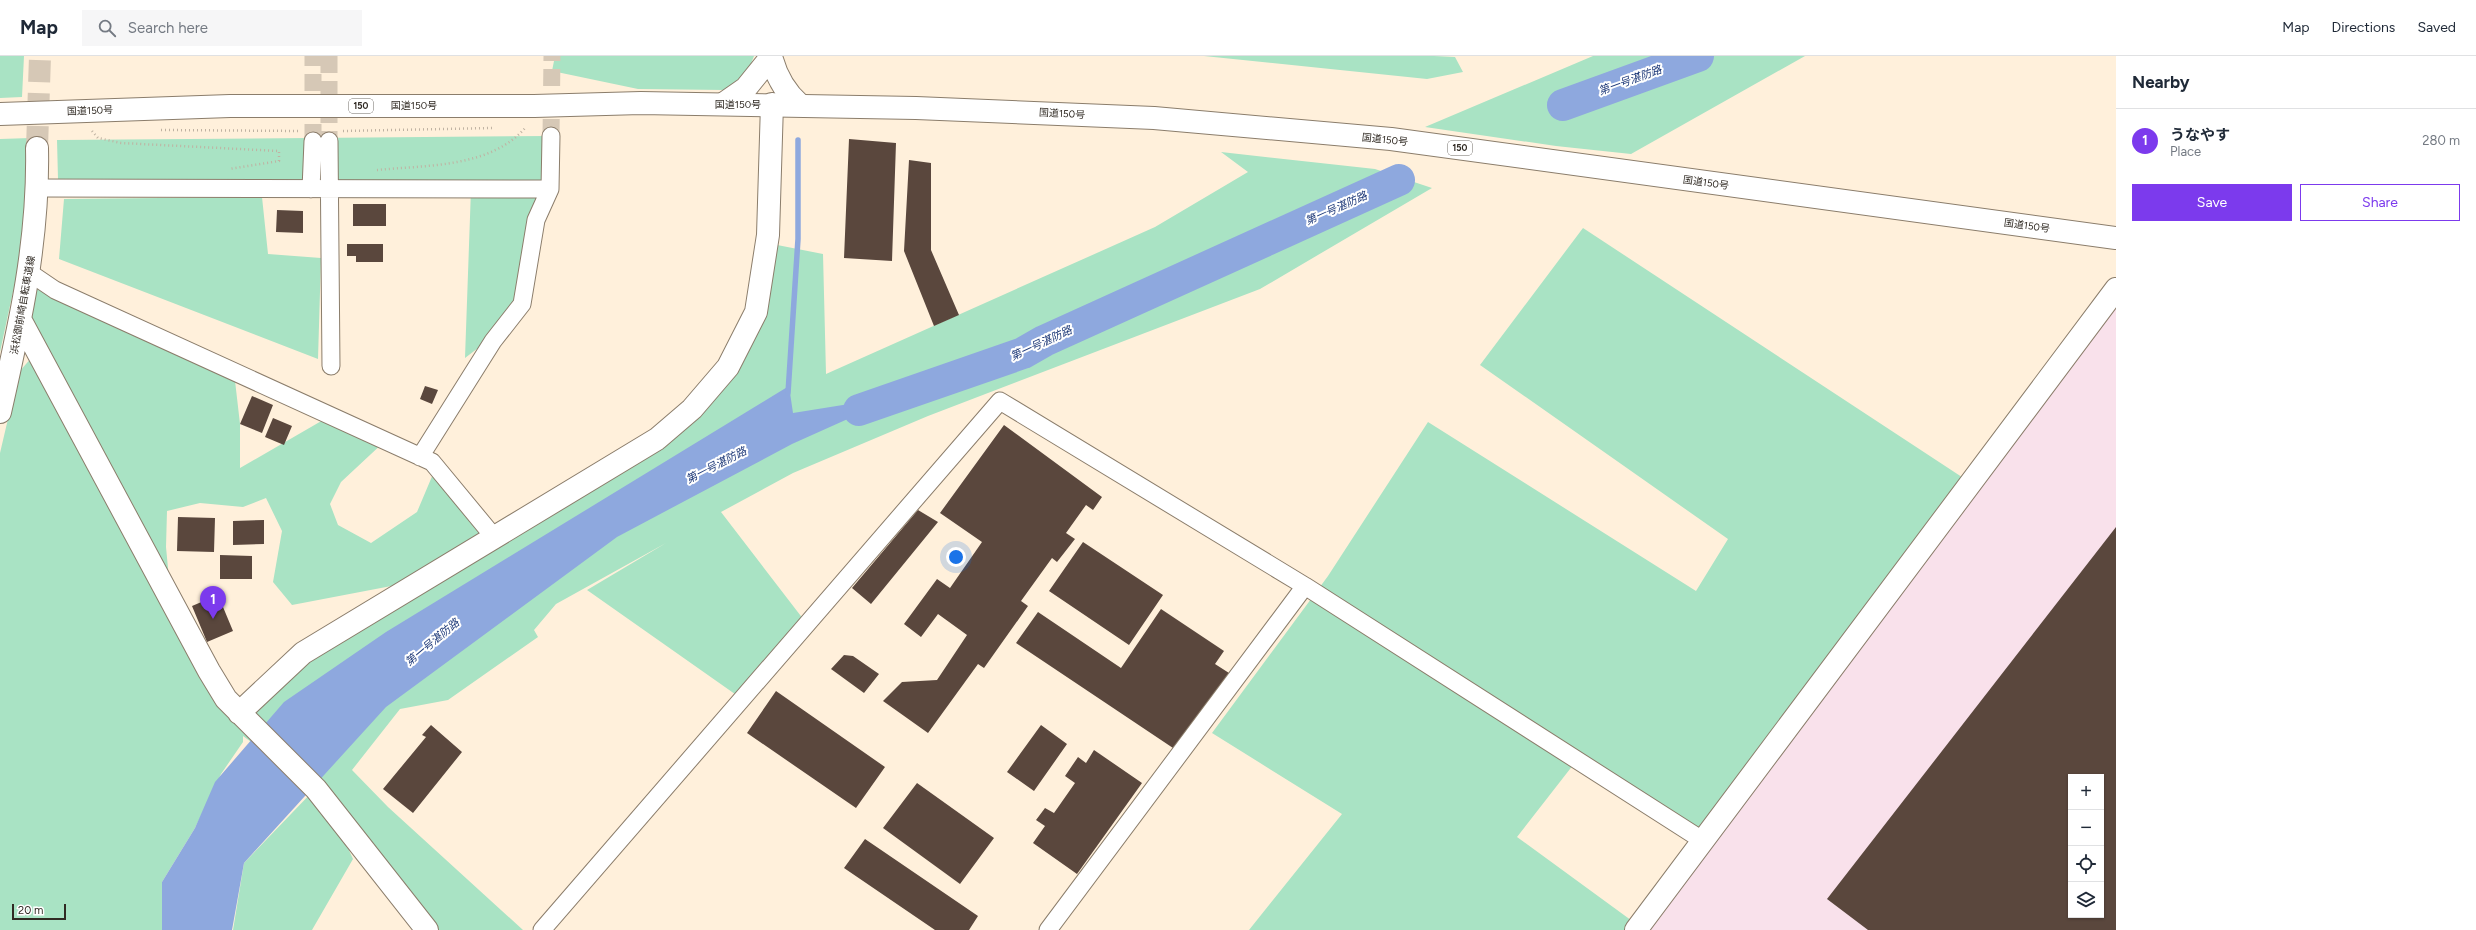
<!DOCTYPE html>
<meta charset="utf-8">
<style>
body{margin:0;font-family:Figtree,"Noto Sans JP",sans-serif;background:#f6f6f7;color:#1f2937}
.controls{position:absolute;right:12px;bottom:12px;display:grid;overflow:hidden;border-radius:0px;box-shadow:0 1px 3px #0004}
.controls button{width:36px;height:36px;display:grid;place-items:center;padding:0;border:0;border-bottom:1px solid #e0e1e3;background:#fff;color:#1f2937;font:20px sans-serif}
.scale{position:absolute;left:12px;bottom:10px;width:54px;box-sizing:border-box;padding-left:4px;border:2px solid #302a23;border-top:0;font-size:11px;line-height:14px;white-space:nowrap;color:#302a23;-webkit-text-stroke:3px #fff;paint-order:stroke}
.you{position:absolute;left:956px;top:501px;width:14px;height:14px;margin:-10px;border:3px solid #fff;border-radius:50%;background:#1a73e8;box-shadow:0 0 0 6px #1a73e833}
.badge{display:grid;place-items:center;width:26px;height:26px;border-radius:50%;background:#7c3aed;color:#fff;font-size:13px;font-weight:700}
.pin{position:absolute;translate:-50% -33px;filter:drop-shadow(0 1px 2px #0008)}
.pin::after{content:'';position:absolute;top:21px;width:14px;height:12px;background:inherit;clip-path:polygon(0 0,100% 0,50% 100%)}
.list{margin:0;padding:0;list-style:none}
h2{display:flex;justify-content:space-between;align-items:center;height:52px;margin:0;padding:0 16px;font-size:17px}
h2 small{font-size:13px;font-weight:400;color:#747a83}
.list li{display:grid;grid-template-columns:26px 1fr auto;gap:12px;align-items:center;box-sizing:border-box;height:64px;padding:0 16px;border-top:1px solid #e0e1e3}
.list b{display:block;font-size:15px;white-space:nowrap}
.list p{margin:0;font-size:13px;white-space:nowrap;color:#747a83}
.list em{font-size:13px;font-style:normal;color:#747a83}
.actions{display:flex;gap:8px;padding:12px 16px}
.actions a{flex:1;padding:9px 0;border:1px solid #7c3aed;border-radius:0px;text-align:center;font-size:14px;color:#7c3aed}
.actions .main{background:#7c3aed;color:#fff}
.icon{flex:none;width:22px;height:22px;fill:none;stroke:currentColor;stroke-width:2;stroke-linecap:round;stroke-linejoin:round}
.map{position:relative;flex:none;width:2116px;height:874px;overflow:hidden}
header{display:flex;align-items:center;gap:24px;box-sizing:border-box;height:56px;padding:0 20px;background:#fff;border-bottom:1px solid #e0e1e3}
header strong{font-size:19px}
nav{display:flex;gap:22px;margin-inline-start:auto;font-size:14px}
.search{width:280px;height:36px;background:#f6f6f7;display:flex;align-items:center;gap:10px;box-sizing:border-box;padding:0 14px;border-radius:0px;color:#747a83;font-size:15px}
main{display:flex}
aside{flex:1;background:#fff}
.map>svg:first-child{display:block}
.industrial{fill:#f9e1eb;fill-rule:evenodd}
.green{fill:#a9e3c4}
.water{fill:#8ea8de}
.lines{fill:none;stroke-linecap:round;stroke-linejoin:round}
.stream{stroke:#8ea8de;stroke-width:5.5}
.river{stroke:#8ea8de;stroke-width:32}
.building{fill:#5a473d;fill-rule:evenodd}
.street-tunnel{stroke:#d6c8b6;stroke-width:17;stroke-dasharray:17 8;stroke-linecap:butt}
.secondary-tunnel{stroke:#d6c8b6;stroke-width:22;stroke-dasharray:22 11;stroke-linecap:butt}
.street-casing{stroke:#8b7d6b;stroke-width:19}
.secondary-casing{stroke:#8b7d6b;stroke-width:24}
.highway-casing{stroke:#8b7d6b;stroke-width:24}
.path{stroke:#bfb2a2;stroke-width:2.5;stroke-dasharray:1 3;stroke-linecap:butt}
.street{stroke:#fff;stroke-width:17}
.secondary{stroke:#fff;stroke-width:22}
.highway{stroke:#fff;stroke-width:22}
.labels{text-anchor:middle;stroke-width:4;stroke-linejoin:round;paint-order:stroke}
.shield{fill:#fff;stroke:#6e6a65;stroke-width:1}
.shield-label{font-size:9px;font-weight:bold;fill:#302a23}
.street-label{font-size:10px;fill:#302a23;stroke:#fff}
.water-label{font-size:11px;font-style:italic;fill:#203b7a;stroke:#fff}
</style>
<header>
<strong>Map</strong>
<div class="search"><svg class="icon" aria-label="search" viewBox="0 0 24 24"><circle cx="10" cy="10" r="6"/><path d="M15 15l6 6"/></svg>Search here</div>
<nav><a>Map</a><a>Directions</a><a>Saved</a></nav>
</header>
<main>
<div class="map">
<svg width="2116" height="874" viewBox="0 0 2116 874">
<rect width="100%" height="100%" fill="#fff0db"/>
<path class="industrial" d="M2116 252V874H1647ZM2071 721H2101V859H2071Z"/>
<path class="green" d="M0 0H24L22 41 0 42Z
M555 0H754L748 15 725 34 638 33 552 15Z
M1204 0H1434L1455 1 1463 16 1427 23Z
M1593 0H1805L1631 98 1556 90 1425 71Z
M551 80 522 248 503 273 465 302 471 133 520 132 58 123 57 84Z
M31 82 22 194 0 296V83Z
M1221 96 1375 113 1432 132 1260 233 928 360 793 417 721 456 807 568 742 643 587 534 666 487 556 548 534 574 538 581 448 644 400 653 352 714 388 751 523 874H427L328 749 353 803 312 874H233L244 807 315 733 243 680V686L221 718 195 772 162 826V874H0V397L19 316 33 300 32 308 209 615 239 657 242 676V660L309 595 428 523 292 549 273 526 282 475 266 442 243 451 200 447 167 455 166 491 171 544 26 276 36 222 234 316 240 368V412L330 360 385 385 341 426 330 448 338 469 371 487 417 456 436 411 488 473 462 501 438 517 536 463 692 357 734 299 767 187 823 198 826 318 1155 171 1248 116Z
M262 141 268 198 321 202 318 303 59 203 64 143Z
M1583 172 1971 427 1702 784 1577 704 1517 781 1639 870 1636 874H1249L1342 758 1212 677 1328 520 1428 366 1696 535 1728 483 1480 309Z"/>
<path class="water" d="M789 330 793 357 899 340 792 388 617 481 386 651 244 807 232 874H162V826L195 772 215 726 284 646 386 576Z"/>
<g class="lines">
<path class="stream" d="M788 337 798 183V84"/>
<path class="river" d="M1563 49 1698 0
M859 354 1023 297 1044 285 1399 124"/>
</g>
<path class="building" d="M849 83 896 87 892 205 844 202Z
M909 104 931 107V194L959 259 934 270 904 195Z
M353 148H386V170H353Z
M277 154 303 155V177L276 176Z
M347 188H383V206H356V200H347Z
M425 330 438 334 432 348 420 343Z
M252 340 273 349 262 377 240 368Z
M273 362 292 370 284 389 265 381Z
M1004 369 1102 441 1093 454 1086 449 1066 477 1075 483 1057 506 1052 502 1021 545 1028 550 984 612 978 608 928 677 883 645 902 626 937 624 967 579 938 558 921 581 904 568 937 523 950 532 982 486 940 457Z
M918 454 938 466 871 548 852 532Z
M178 461 215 462 214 496 177 495Z
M264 464V488L233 489V465Z
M2116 471V874H1868L1827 843ZM2071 721H2101V859H2071Z
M1083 486 1163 539 1129 589 1049 535Z
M220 499 252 500V523H220Z
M218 539 233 575 207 586 192 550Z
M1161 553 1224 595 1215 608 1229 617 1176 694 1016 587 1038 556 1121 612Z
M844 599 853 600 879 618 864 637 831 613Z
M776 635 885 711 856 752 747 677Z
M431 669 462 696 413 757 383 733 426 681 422 679Z
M1041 669 1067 688 1034 735 1007 716Z
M1094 694 1142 727 1077 818 1033 787 1045 770 1036 764 1045 752 1054 757 1075 727 1065 720 1078 701 1086 707Z
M917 727 994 782 960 828 883 772Z
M865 783 978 860 969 874H935L844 812Z"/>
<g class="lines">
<path class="street-tunnel" d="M329 0V85
M551 80 552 0
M313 85V0"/>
<path class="secondary-tunnel" d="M37 92 40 0"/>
<defs>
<path id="street" d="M329 85 331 310
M38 132 550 133
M311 133 313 85
M30 217 55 234 432 406 494 481
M420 401 493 285 522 248 536 164 550 133 551 80
M542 874 1000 345 1305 530 1702 784
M1048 874 1305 530"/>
<path id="secondary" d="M771 0C776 20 785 36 800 49
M723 48 746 32 771 1
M21 265 209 615 226 643 316 733 427 874
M0 356C20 268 39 184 37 92
M239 657 303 597 657 383 692 353 728 311 756 256 768 179 772 48
M1636 874 2116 233"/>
<path id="highway" d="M0 58 230 50H534L641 47 916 52 1154 62 1391 83 2116 182"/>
</defs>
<use href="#street" class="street-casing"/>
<use href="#secondary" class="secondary-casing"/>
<use href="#highway" class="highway-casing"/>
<path class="path" d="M161 74 300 75
M92 75 98 82 121 87 279 95V105L229 113
M343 75 492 72
M377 114C427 109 491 112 526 71"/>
<use href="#street" class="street"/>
<use href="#secondary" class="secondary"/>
<use href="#highway" class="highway"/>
</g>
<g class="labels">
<g class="shield">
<rect x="349" y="43" width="24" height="14" rx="3"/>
<rect x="1448" y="85" width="24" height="14" rx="3"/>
</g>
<g class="shield-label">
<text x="361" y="53">150</text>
<text x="1460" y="95">150</text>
</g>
<g class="street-label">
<text x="738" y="52">国道150号</text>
<text x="414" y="53">国道150号</text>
<text transform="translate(90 54) rotate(-2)" y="4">国道150号</text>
<text transform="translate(1062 57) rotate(3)" y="4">国道150号</text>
<text transform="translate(1385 83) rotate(6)" y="4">国道150号</text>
<text transform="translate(1706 126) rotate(8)" y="4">国道150号</text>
<text transform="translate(2027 169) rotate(8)" y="4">国道150号</text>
<text transform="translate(22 249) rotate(-80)" y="4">浜松御前崎自転車道線</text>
</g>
<g class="water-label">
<text transform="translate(1630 24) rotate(-20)" y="4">第一号湛防路</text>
<text transform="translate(1336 152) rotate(-24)" y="4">第一号湛防路</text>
<text transform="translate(1041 287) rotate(-25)" y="4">第一号湛防路</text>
<text transform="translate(716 409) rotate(-27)" y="4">第一号湛防路</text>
<text transform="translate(432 586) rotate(-40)" y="4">第一号湛防路</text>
</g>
</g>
</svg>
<div class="controls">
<button>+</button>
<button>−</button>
<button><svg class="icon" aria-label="locate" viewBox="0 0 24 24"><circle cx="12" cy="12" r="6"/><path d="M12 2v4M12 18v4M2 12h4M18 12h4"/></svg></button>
<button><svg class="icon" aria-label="layers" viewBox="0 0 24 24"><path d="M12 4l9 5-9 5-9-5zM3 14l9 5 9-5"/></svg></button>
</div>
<div class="scale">20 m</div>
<div class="you"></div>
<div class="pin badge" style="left:213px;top:563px">1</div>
</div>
<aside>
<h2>Nearby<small></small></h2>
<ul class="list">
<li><span class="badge">1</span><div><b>うなやす</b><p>Place</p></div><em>280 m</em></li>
</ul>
<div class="actions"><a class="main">Save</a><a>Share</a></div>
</aside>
</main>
